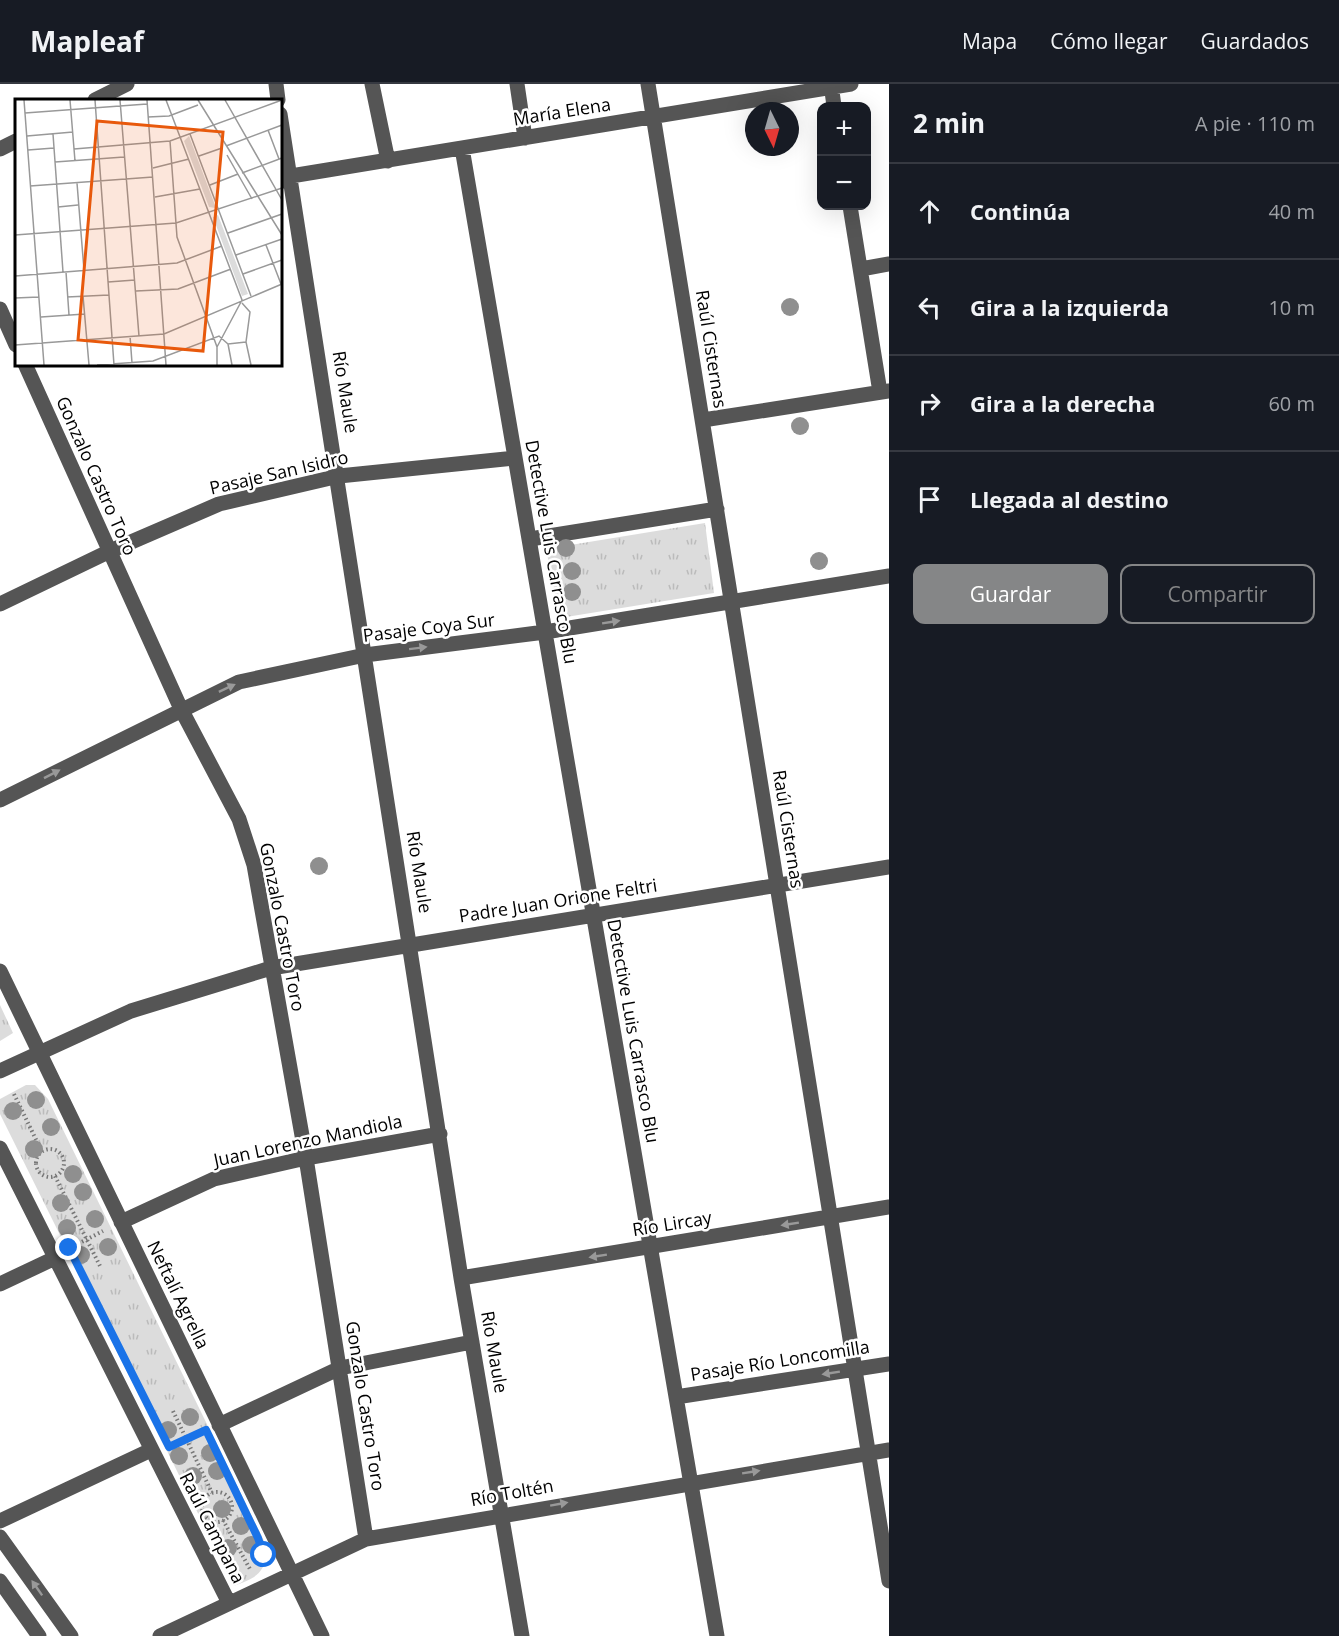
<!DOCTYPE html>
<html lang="es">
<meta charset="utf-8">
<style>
body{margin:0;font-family:"Open Sans",sans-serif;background:#242831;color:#f1f3f6}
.controls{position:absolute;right:18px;top:18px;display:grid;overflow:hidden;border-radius:12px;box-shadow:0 6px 24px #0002}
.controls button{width:54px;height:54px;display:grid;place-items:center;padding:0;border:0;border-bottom:2px solid #363941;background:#171b24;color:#f1f3f6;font:30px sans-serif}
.compass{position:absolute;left:745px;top:18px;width:54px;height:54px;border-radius:50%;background:#171b24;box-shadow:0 6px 24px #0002;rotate:175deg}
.stop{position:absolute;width:18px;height:18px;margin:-14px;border:4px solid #1a73e8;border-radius:50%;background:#fff}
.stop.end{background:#1a73e8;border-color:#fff;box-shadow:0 2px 6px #0008}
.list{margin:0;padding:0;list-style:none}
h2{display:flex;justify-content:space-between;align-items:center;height:78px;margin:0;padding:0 24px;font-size:26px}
h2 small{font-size:20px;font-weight:400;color:#9ea1a6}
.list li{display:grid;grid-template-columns:39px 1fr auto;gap:18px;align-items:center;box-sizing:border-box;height:96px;padding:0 24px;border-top:2px solid #363941}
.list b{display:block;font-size:22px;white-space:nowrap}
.list em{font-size:20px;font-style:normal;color:#9ea1a6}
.actions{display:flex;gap:12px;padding:18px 24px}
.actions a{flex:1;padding:14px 0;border:2px solid #858687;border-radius:12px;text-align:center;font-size:21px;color:#858687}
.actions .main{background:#858687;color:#fff}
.icon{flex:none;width:33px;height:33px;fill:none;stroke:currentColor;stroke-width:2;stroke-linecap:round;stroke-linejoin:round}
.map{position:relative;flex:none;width:889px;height:1552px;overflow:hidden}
header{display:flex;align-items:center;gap:36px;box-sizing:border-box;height:84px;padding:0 30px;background:#171b24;border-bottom:2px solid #363941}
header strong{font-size:28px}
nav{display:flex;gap:33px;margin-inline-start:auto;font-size:21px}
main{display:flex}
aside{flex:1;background:#171b24}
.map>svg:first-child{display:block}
.park{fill:url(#park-tufts)}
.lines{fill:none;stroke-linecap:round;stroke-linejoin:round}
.path{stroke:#777;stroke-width:4;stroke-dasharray:1.5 3;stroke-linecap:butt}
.minor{stroke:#555;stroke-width:15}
.tree{fill:#8f8f8f}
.oneway{fill:#999}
.route{stroke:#1a73e8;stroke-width:8}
.labels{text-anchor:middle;stroke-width:5;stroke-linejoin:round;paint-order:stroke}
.street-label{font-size:18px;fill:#000;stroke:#fff}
.inset-road{fill:none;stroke:#999;stroke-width:1.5}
.view{fill:#e8590c;fill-opacity:0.15;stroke:#e8590c;stroke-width:3}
.inset-edge{fill:none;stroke:#000;stroke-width:3}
</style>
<header>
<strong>Mapleaf</strong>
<nav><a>Mapa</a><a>Cómo llegar</a><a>Guardados</a></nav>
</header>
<main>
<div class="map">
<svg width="889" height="1552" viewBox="0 0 889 1552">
<defs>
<pattern id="park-tufts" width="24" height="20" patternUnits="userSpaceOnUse" patternTransform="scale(1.5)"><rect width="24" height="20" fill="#dcdcdc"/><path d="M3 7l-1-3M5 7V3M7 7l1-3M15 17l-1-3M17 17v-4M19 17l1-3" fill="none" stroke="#bbb"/></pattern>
</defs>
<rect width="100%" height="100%" fill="#fff"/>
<path class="park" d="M705 439 714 509 560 534 546 465Z
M0 921 13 949 0 957Z
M26 1001H35L48 1015 269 1467C262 1492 256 1493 234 1502L0 1030V1015Z"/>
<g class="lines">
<path class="path" d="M14 1010 42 1068
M36 1079a14 14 0 1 1 28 0a14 14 0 1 1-28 0Z
M55 1092 101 1184
M70 1164 103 1147
M173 1327 212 1409
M171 1361 203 1347
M202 1423a15 15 0 1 1 30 0a15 15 0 1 1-30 0Z
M223 1436 251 1487"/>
<path class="minor" d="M276 0 278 16
M372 0 388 77
M517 0 525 54
M648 0 889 1497
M831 0 834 22
M95 16 127 0
M280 30 461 1194 522 1552
M462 64 717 1552
M0 65 16 57
M280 98 291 92 851 0
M850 122 880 308
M861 185 889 180
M0 225 16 261
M25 280 181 625 239 735 254 781 306 1074 366 1455
M703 336 889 307
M530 455 717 425
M0 520 108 468 219 420 339 392 515 374
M0 716 239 598 365 571 545 548 889 492
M0 887 322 1552
M0 987 131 927 271 884 889 783
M0 1064 229 1519
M121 1138 214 1095 306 1074 440 1050
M461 1194 889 1123
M0 1200 55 1174
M676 1313 889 1280
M219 1341 340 1284 472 1258
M0 1437 151 1366
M0 1453 71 1552
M0 1497 39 1552
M160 1552 366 1455 889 1366"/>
</g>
<g class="tree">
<circle cx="790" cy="223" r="9"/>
<circle cx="800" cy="342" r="9"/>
<circle cx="566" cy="464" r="9"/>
<circle cx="819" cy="477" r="9"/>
<circle cx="572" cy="487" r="9"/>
<circle cx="572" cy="508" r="9"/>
<circle cx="319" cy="782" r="9"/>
<circle cx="36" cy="1016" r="9"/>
<circle cx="13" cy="1027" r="9"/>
<circle cx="51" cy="1043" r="9"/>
<circle cx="34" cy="1065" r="9"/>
<circle cx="73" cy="1090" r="9"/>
<circle cx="83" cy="1108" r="9"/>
<circle cx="61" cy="1119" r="9"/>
<circle cx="95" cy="1135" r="9"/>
<circle cx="67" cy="1144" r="9"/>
<circle cx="108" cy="1163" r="9"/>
<circle cx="81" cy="1171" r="9"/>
<circle cx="190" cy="1333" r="9"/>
<circle cx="168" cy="1346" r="9"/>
<circle cx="210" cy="1369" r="9"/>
<circle cx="179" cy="1372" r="9"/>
<circle cx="217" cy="1387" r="9"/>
<circle cx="193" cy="1392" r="9"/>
<circle cx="222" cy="1425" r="9"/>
<circle cx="241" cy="1442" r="9"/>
<circle cx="251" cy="1461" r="9"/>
<circle cx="228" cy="1464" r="9"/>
</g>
<defs><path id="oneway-solid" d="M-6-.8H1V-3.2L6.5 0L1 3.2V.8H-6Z" transform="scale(1.5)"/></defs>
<g class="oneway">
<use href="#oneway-solid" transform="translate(611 538) rotate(-9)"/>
<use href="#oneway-solid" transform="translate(418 564) rotate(-7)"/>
<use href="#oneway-solid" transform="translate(227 604) rotate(-25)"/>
<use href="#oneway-solid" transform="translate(52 690) rotate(-27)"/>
<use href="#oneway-solid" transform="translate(790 1140) rotate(171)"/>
<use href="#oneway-solid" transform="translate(598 1172) rotate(171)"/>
<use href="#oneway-solid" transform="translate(831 1289) rotate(171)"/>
<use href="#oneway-solid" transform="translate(751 1388) rotate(-9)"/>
<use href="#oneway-solid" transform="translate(559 1420) rotate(-10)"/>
<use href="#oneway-solid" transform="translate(37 1504) rotate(-125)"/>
</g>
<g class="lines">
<path class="route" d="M69 1164 169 1363 206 1346 258 1454 264 1471"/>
</g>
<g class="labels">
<g class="street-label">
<text transform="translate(562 28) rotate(-9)" y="6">María Elena</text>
<text transform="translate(711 265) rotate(81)" y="6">Raúl Cisternas</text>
<text transform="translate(345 308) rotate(81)" y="6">Río Maule</text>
<text transform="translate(279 389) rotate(-13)" y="6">Pasaje San Isidro</text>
<text transform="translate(96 392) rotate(66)" y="6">Gonzalo Castro Toro</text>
<text transform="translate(551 468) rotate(80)" y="6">Detective Luis Carrasco Blu</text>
<text transform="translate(429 544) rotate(-7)" y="6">Pasaje Coya Sur</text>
<text transform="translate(788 745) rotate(81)" y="6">Raúl Cisternas</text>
<text transform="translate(419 788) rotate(81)" y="6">Río Maule</text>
<text transform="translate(558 817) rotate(-9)" y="6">Padre Juan Orione Feltri</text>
<text transform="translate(282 843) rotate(79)" y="6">Gonzalo Castro Toro</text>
<text transform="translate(633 947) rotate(80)" y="6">Detective Luis Carrasco Blu</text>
<text transform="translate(308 1057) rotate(-12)" y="6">Juan Lorenzo Mandiola</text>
<text transform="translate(672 1140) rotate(-9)" y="6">Río Lircay</text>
<text transform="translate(178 1211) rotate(64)" y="6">Neftalí Agrella</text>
<text transform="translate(494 1268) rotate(80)" y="6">Río Maule</text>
<text transform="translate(780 1277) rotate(-9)" y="6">Pasaje Río Loncomilla</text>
<text transform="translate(365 1322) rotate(81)" y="6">Gonzalo Castro Toro</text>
<text transform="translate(512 1409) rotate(-10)" y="6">Río Toltén</text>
<text transform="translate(212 1444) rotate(63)" y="6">Raúl Campana</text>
</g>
</g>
<g transform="translate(15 15)">
<rect width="267" height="267" fill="#fff"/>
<path d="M174 37 201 109 194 108 169 42ZM203 116 233 195 227 197 198 118Z" fill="#dcdcdc"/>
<path class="inset-road" d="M9 1 29 266M55 1 60 62M80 1 99 266M105 1 124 237M132 1 151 266M151 1 227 201 202 248M183 1 267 136M210 1 267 101M10 14 132 5M133 18 154 17 183 6M253 31 264 60M38 35 48 173M175 35 236 197M12 37 58 33M155 42 162 138 202 248V266M211 47 267 26M59 50 155 42 267 1M13 51 39 49M212 56 237 100M184 57 207 49M40 63 109 58M138 69 174 60M227 74 267 59M62 84 69 171M195 86 223 75M15 87 138 78M140 98 185 90M43 108 63 106M213 134 267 115M0 136 161 124 267 89M251 146 266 185M221 156 267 140M51 173 54 216M228 175 267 161M0 177 162 164 207 147M93 183 120 181M121 192 163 190 216 170M68 197 74 266M52 198 94 196M0 199 24 198M227 204 235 213 231 243 236 266M26 218 70 215M115 237 117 264M213 245 217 266M0 246 149 235 267 185M82 266 138 262 204 237 213 245 231 243"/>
<path class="view" d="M82 22 208 33 188 252 63 241Z"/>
<rect width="267" height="267" class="inset-edge"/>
</g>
</svg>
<div class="controls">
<button>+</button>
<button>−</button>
</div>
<svg class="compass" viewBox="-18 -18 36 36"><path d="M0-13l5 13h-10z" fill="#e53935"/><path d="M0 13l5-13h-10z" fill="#9ea1a6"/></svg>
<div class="stop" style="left:264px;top:1471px"></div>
<div class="stop end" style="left:69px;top:1164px"></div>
</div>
<aside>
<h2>2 min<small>A pie · 110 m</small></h2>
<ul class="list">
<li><svg class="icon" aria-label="ahead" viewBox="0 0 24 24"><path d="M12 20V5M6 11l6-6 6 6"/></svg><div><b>Continúa</b></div><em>40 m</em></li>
<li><svg class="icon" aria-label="left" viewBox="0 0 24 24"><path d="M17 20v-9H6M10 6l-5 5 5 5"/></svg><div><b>Gira a la izquierda</b></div><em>10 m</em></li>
<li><svg class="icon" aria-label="right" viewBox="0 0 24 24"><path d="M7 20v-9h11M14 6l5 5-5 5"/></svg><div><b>Gira a la derecha</b></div><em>60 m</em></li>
<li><svg class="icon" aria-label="arrive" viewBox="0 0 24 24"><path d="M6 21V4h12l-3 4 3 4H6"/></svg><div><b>Llegada al destino</b></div></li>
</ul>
<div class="actions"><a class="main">Guardar</a><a>Compartir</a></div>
</aside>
</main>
